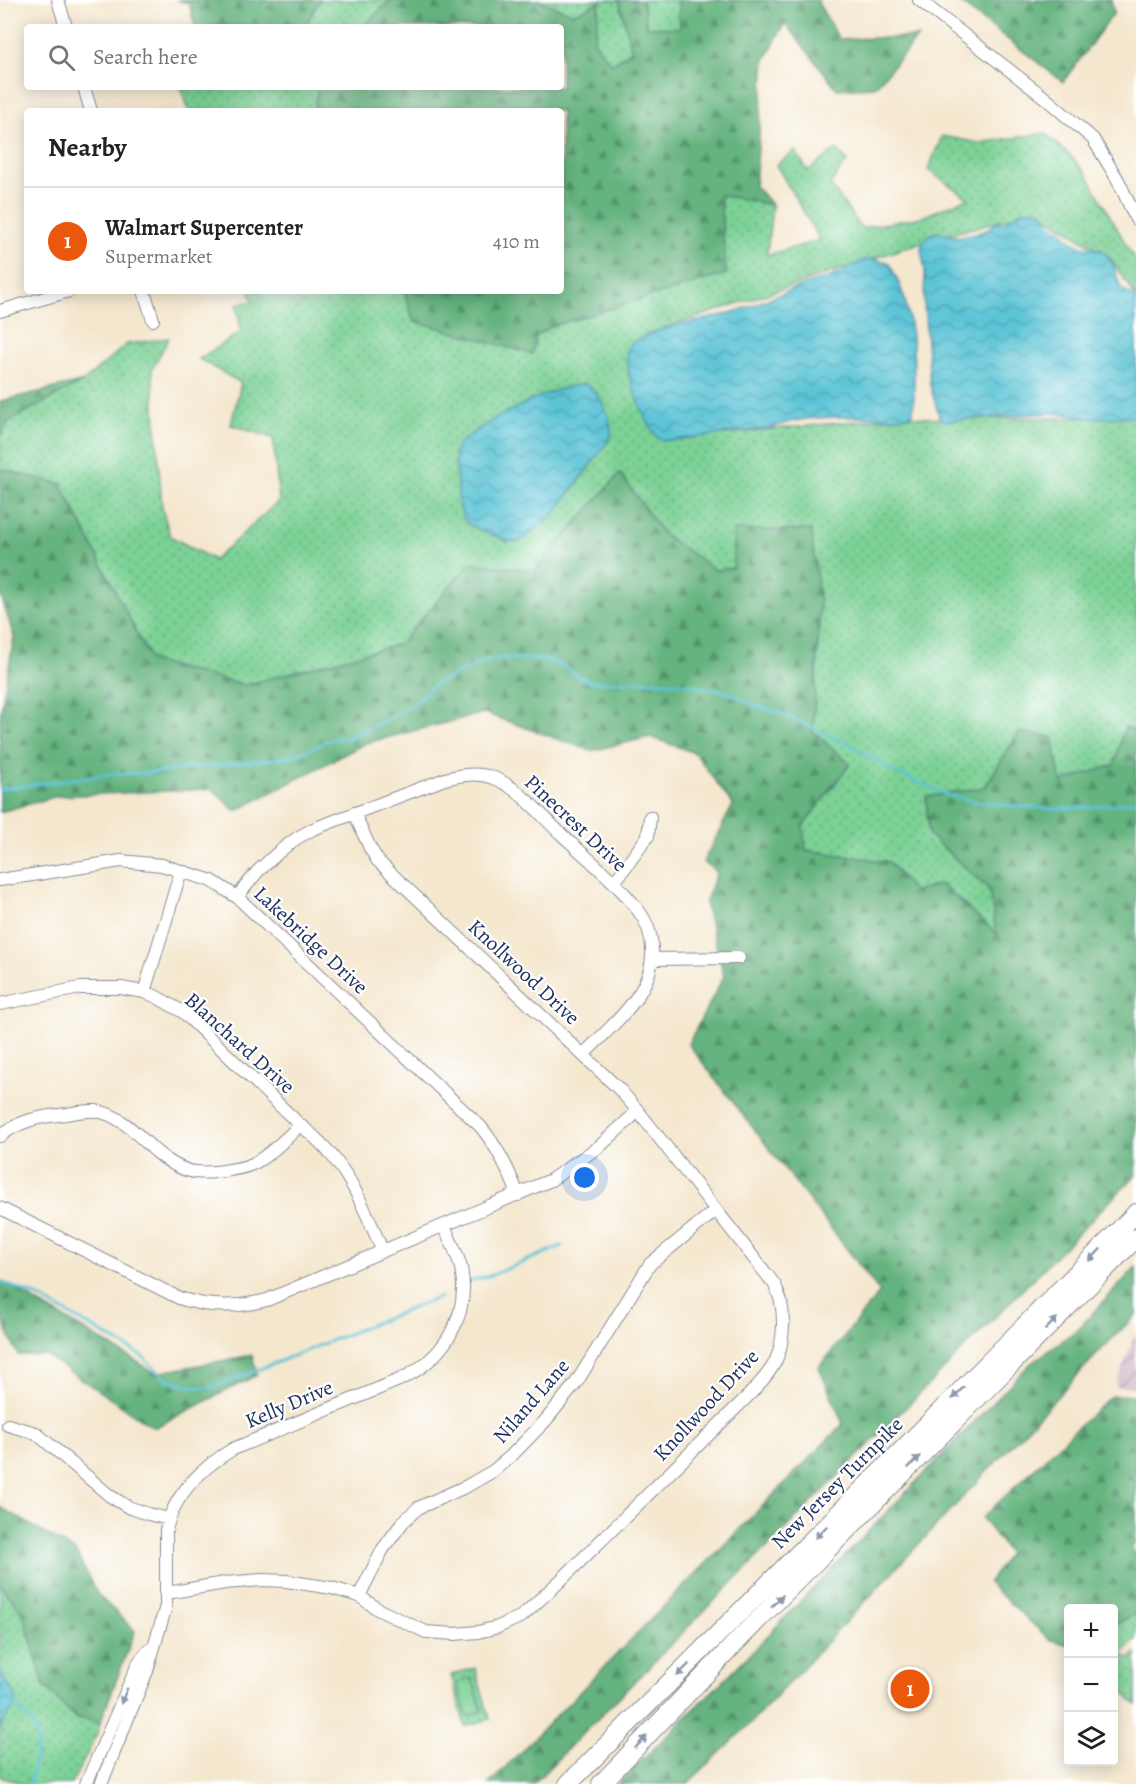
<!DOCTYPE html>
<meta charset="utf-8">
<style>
body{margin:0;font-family:Alegreya,serif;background:#f6f6f6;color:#222}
.controls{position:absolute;right:18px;bottom:18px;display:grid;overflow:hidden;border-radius:6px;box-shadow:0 3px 15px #0003}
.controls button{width:54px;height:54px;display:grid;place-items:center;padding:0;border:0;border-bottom:2px solid #e0e0e0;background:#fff;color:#222;font:30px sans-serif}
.you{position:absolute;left:585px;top:1178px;width:21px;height:21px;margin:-15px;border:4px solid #fff;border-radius:50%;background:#1a73e8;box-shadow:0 0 0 9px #1a73e833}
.badge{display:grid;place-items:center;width:39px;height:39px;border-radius:50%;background:#ea580c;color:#fff;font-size:20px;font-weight:700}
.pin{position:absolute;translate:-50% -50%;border:3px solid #fff;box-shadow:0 2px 6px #0006}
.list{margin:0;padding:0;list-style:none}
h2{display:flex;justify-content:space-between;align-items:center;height:78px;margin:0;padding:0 24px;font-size:26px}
h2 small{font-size:20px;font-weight:400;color:#767676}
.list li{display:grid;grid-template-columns:39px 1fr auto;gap:18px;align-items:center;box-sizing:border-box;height:108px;padding:0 24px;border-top:2px solid #e0e0e0}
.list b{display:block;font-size:22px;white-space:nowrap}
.list p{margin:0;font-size:20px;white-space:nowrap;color:#767676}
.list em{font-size:20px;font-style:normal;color:#767676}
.icon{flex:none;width:33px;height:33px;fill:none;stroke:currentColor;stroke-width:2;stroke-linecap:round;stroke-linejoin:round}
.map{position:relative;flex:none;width:1136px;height:1784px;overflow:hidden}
.search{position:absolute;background:#fff;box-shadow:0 3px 15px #0003;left:24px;top:24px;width:540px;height:66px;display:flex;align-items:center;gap:15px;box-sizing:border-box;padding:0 21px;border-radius:6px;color:#767676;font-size:22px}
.panel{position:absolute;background:#fff;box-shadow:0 3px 15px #0003;left:24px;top:108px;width:540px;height:186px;border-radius:6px}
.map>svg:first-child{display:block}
.industrial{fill:url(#industrial-furrows)}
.grass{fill:url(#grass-dots);stroke:#4c807a;stroke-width:1.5}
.forest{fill:url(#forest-firs);stroke:#40716e;stroke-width:1.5}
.pitch{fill:#7cd195;stroke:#4c807a;stroke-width:1.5}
.water{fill:url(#water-waves);stroke:#3b7a9a;stroke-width:1.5}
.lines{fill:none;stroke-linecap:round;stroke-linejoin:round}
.stream{stroke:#5bc4d6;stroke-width:3}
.minor-casing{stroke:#888b96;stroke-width:14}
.highway-casing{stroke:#888b96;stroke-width:20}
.minor{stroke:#fff;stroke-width:12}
.highway{stroke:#fff;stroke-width:18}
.oneway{fill:#8d97ae}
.labels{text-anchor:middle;stroke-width:4.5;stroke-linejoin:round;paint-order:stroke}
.street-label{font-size:21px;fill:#1b2f5e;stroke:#fff}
</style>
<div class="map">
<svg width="1136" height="1784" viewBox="0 0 1136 1784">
<defs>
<pattern id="industrial-furrows" width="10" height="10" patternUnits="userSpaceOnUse" patternTransform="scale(1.5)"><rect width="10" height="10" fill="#d1bdca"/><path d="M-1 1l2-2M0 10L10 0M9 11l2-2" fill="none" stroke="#a99aa7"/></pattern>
<pattern id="grass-dots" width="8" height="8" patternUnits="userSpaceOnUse" patternTransform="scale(1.5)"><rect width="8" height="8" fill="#7cd195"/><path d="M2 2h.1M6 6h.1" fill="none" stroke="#65aa7d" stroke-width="1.8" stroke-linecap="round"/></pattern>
<pattern id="forest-firs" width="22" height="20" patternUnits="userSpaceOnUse" patternTransform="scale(1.5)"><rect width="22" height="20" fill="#65b37e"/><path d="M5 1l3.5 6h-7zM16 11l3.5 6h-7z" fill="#52926a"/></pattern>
<pattern id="water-waves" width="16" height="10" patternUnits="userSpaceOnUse" patternTransform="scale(1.5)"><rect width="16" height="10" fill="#5bc4d6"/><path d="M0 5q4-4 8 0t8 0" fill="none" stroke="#4aa0b1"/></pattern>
</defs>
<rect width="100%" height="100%" fill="#fff"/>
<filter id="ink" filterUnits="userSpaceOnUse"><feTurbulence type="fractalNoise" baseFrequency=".0167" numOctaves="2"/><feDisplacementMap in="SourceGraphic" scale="12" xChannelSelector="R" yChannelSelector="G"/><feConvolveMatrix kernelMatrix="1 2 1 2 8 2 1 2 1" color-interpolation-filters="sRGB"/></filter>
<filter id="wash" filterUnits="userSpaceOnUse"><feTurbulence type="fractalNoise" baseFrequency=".008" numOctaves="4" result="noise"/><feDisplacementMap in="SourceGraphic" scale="24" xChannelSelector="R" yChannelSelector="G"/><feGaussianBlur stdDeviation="1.35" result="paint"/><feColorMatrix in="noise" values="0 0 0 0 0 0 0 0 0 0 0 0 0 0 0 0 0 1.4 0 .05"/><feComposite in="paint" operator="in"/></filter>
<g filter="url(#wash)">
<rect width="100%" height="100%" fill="#f4e7ce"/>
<path class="industrial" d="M1136 1333V1387H1115Z"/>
<path class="grass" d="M320 0H391L362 27H304Z
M538 0H619L632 51 611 64 594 42 600 2 573 14Z
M642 0H678L681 28 647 27Z
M181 87H318L314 111H189Z
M1045 133 1074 159 1086 173 1136 262V297L1110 258 1037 210 923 242 650 333 627 362 662 440 909 416 940 419 1132 417 1136 412V732L1125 727 1114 765 1061 782 1019 732 985 787 926 797 929 835 989 889 997 934 941 884 914 892 889 862 806 850 802 826 850 764 813 732 820 603 733 568 716 571 663 534 620 473 535 571 470 563 400 644 245 685 151 661 61 484 0 469V436L9 421 84 381 127 344 169 338 152 369 162 508 170 536 214 560 279 501 273 438 231 425 241 383 199 359 241 332 237 305 253 301 249 291H404L414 322 536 336 552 326 726 274 720 195 772 205 767 255 820 240 776 165 795 151 808 171 836 149 847 161 830 184 861 228 922 217 968 198 928 170 942 136 980 143Z
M0 1585 23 1613 44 1685 75 1717 100 1723 95 1739 71 1784H25L0 1777Z
M1136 1614V1640L1122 1653 1129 1659 1136 1653V1705L1114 1682V1625Z
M475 1668 490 1719 465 1726 451 1675Z"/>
<path class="forest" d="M177 0H320L304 27H195L189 3Z
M391 0H538L573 14 600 2 594 41 611 64 632 51 619 0H642L647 27 680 28 678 0H820L817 1 839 39 918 37 875 87 837 89 785 23 765 60 755 186 772 205 720 195 726 274 552 326 536 336 532 354 414 321 404 291H561V111H314L318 87H561V27H362Z
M957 0H1111L1114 13 1063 82Z
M84 381 9 421 0 436V401Z
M0 469 61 484 151 661 245 685 400 644 470 563 535 571 620 473 663 534 716 570 733 568V530H811L820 603 813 732 850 764 803 826 806 850 889 862 914 892 941 884 996 933 989 889 929 835 926 797 985 787 1019 732 1053 737 1061 782 1114 765 1125 726 1136 732V1175L533 1784H489L843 1424 819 1367 880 1292 688 1044 724 976 705 903 717 872 703 862 733 805 695 753 650 737 591 751 484 713 366 743 236 811 211 789 58 796 0 812V716L14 637 0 593Z
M1136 1267V1315L1101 1350 752 1722 687 1784H618L744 1660 1030 1364 1078 1329Z
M0 1280 156 1373 252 1355 257 1375 154 1428 45 1355H18L0 1315Z
M1136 1395V1543L1132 1547 1136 1557V1614L1114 1625V1608H1068V1645L1049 1639 988 1583 1009 1553 982 1518 1111 1396Z
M0 1507 75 1551 98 1595 135 1631 100 1723 75 1717 44 1685 23 1613 0 1585Z"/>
<path class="pitch" d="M472 1678 482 1711 467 1716 457 1683Z"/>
<path class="water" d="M1024 210H1037L1043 212 1051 224 1063 232 1072 242 1080 246 1101 250 1105 253 1113 264 1121 289 1136 298V415L1133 417 1093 418 1053 413 943 421 940 419 930 385 924 302 925 271 921 248 923 242 928 236 936 232 958 237 985 231 995 223 1004 222Z
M873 259 888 262C915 304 916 365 913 414L909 416 900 417C867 418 800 413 773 428L673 440H662L656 436C646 421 619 364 629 347 639 330 703 321 723 315 750 308 775 296 800 286 810 282 821 281 831 277 845 272 857 259 873 259Z
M586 384C602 396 612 418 611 437L555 513 525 538 517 542 507 541 480 530 468 524 463 518 459 502 455 458V452L460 442 496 418 540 396 571 386Z
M0 1674C25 1706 18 1698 0 1728Z"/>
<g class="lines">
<path class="stream" d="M0 789 111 774 147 773 283 758 305 751 332 739 346 738 367 730 411 706 435 684 484 661 503 658 548 660 565 667 578 676 592 682 656 681 687 684 730 693 754 705 783 714 853 746 895 772 947 795 976 802 1050 809 1092 807 1136 801
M471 1281 492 1275 562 1246
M0 1282 39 1297 130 1349 142 1356 166 1379 198 1388 213 1387 283 1360 440 1297
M13 1705C47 1724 37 1753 30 1784"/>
</g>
</g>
<g filter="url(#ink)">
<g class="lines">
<defs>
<path id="minor" d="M58 0 66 27
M919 0 1044 97 1093 139 1118 180 1136 219
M84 87 91 111
M144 291 153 320
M0 311 69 291
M0 880 121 861 162 865 212 881 237 897 481 1127C498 1148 509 1170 518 1195
M614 883 648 836 650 817
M237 897 258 871 281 850 297 838 313 829 445 779C461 775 477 772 494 778 518 787 541 815 560 833 586 857 616 881 638 910 648 923 653 940 652 957 650 996 609 1028 583 1055
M653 959 739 958
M144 992 181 871
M0 1004 80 988H121L144 992 155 996 183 1012 300 1125C344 1158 362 1201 382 1250
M0 1136C18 1122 36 1117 59 1115 70 1114 84 1110 96 1111 121 1114 141 1139 159 1154 169 1162 183 1171 196 1172 210 1174 247 1169 258 1161 274 1151 287 1138 300 1125
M0 1208 179 1298C209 1308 237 1308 267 1300L551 1180 600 1146 638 1111
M8 1425 36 1433 110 1496 128 1507 148 1514 169 1519
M167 1593 225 1583 262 1580 286 1581 332 1588 359 1596 379 1610 426 1632 455 1634 478 1632 498 1627 522 1616 560 1581 749 1395C758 1385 769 1375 775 1362 783 1346 785 1321 781 1302 780 1297 777 1291 775 1285L638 1111 620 1090 378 861 370 848 354 813
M359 1596 383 1549 403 1522 418 1508 467 1486 493 1471 512 1455 546 1420 576 1383 650 1264 716 1210
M86 1784 139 1662 150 1649
M101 1784 147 1671 166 1606V1530C174 1494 203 1467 233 1449L399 1380C442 1360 471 1318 461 1268 458 1254 449 1239 444 1225"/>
<path id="highway" d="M568 1784 896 1456 1136 1213
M601 1784 746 1632 1136 1238"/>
</defs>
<use href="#minor" class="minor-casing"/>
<use href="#highway" class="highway-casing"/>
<use href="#minor" class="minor"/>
<use href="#highway" class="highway"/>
</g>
<defs><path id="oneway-solid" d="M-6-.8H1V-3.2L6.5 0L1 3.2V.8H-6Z" transform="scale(1.5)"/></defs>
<g class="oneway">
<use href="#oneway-solid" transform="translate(1095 1255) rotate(134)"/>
<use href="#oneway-solid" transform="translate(1051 1324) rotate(-45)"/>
<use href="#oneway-solid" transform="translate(958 1393) rotate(135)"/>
<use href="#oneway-solid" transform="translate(914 1462) rotate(-45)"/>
<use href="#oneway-solid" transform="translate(821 1532) rotate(135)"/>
<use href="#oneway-solid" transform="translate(777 1601) rotate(-45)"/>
<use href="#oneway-solid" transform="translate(683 1670) rotate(135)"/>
<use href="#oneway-solid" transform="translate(124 1696) rotate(113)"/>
<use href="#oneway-solid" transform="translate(641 1742) rotate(-46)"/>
</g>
</g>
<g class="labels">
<g class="street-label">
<text transform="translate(576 823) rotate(43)" y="7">Pinecrest Drive</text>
<text transform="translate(311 940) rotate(43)" y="7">Lakebridge Drive</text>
<text transform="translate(524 972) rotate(43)" y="7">Knollwood Drive</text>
<text transform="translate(240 1043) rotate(42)" y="7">Blanchard Drive</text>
<text transform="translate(531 1401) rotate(-49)" y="7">Niland Lane</text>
<text transform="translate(289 1404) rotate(-23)" y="7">Kelly Drive</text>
<text transform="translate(706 1405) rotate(-47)" y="7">Knollwood Drive</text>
<text transform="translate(837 1483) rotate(-45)" y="7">New Jersey Turnpike</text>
</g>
</g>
</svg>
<div class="controls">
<button>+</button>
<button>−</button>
<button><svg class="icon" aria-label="layers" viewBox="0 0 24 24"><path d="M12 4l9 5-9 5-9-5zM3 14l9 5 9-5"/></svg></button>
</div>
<div class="you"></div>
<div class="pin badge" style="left:910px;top:1689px">1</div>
<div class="search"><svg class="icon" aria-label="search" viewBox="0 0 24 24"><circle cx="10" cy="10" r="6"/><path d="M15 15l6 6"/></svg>Search here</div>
<section class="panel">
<h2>Nearby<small></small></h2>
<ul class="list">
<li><span class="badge">1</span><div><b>Walmart Supercenter</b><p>Supermarket</p></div><em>410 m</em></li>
</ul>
</section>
</div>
